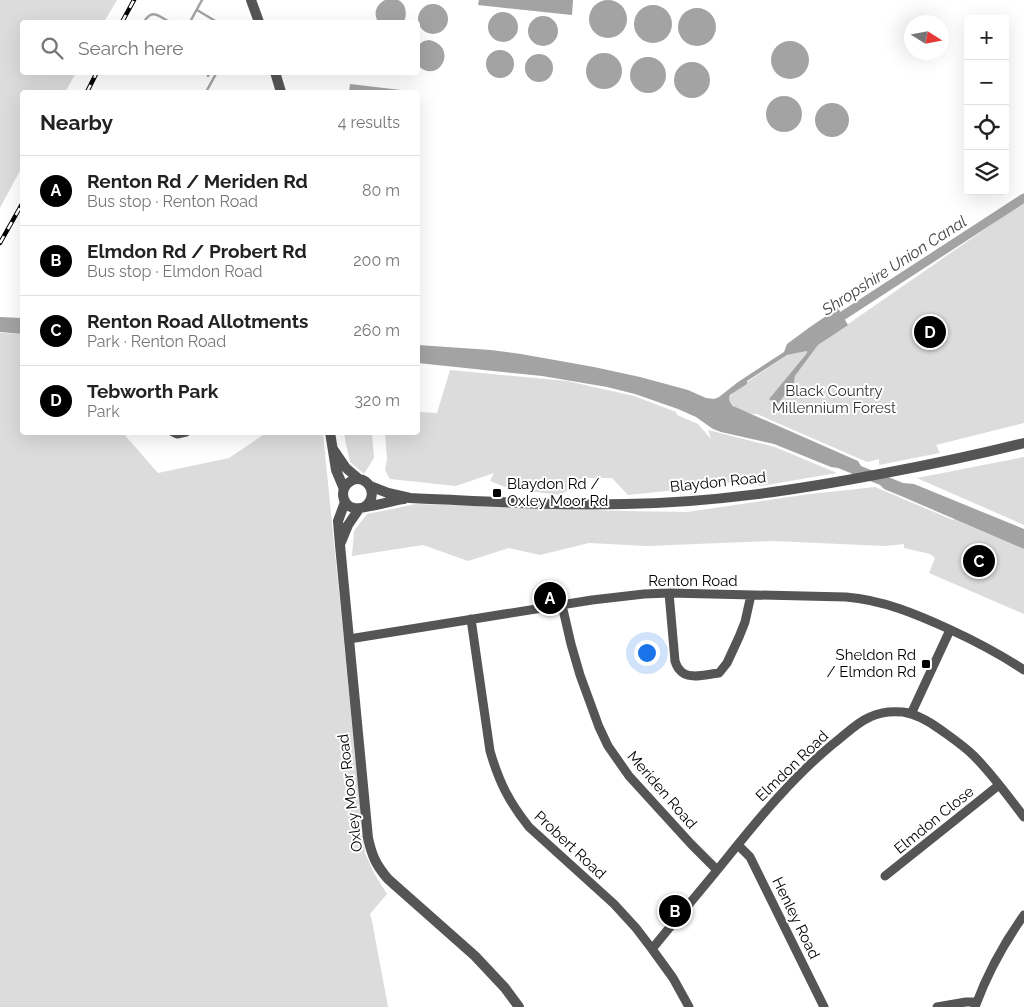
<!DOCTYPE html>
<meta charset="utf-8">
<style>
body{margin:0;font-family:Raleway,sans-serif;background:#f6f6f6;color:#222}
.controls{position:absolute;right:15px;top:15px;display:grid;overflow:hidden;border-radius:5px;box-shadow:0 5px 20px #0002}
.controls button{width:45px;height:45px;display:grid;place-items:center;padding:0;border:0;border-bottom:1px solid #e0e0e0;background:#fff;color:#222;font:25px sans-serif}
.compass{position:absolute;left:904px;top:15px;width:45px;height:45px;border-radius:50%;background:#fff;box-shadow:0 5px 20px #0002;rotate:101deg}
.you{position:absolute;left:646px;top:652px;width:18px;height:18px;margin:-12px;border:4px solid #fff;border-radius:50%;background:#1a73e8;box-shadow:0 0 0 8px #1a73e833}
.badge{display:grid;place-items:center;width:32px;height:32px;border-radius:50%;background:#000;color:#fff;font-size:16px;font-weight:700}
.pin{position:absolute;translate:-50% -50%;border:2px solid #fff;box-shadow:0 1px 5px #0006}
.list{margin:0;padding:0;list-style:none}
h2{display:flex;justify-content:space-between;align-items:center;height:65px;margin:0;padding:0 20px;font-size:21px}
h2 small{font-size:16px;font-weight:400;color:#767676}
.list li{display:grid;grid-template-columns:32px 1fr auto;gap:15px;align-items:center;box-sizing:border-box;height:70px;padding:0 20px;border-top:1px solid #e0e0e0}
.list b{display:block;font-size:19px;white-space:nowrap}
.list p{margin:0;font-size:16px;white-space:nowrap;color:#767676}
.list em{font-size:16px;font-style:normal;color:#767676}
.icon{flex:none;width:28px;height:28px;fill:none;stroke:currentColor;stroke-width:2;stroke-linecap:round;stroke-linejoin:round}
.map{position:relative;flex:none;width:1024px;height:1007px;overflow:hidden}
.search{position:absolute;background:#fff;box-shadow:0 5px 20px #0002;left:20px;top:20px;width:400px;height:55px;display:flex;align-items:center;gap:12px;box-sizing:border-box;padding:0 18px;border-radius:5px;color:#767676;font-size:19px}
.panel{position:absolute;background:#fff;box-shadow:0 5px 20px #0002;left:20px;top:90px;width:400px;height:345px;border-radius:5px}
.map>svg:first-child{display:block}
.green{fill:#dcdcdc}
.water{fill:#a3a3a3}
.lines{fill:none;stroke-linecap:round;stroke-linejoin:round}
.stream{stroke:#a3a3a3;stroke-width:2.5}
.canal{stroke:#a3a3a3;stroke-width:9}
.minor{stroke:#555;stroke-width:9}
.tertiary{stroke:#555;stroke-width:10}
.rail-casing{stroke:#000;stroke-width:4.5}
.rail{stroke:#fff;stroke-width:2.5;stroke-dasharray:8;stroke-linecap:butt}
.poi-dot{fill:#000;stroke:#fff;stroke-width:2}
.labels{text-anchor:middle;stroke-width:4;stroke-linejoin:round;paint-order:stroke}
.park-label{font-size:15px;fill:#333;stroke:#fff}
.street-label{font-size:15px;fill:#000;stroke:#fff}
.poi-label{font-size:15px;fill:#000;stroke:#fff;text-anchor:start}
.water-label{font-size:16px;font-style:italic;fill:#444;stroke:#fff}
</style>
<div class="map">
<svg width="1024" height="1007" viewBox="0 0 1024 1007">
<rect width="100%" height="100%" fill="#fff"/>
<path class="green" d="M0 0H117L104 22H22V72L76 73 65 92H22V167L0 208Z
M1024 202V423L936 445 940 453 879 465V459L867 462 757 414C746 415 732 409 729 398L733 393 747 384V382L787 355 807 351V353L769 399 794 383 795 376 818 345Z
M0 333 22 334V432L123 433 158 473 229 458 266 433H323L365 853 374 873 387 894 370 914 372 921 388 1007H0Z
M450 370 567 381 634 396 676 412 677 415 698 424 711 439 708 430 775 447 837 473 760 486 748 480 667 491 628 495 612 478H585L561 495 510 489 490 481 494 473 456 486 390 479 385 470 387 459 385 433 418 432V412L437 413Z
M344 433H372L374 458 364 474 350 462 346 444Z
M1024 456V525L917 478 1024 457Z
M875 487 953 520 954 519 1024 549V614L929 573 935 558 930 554 904 548V544L885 546 773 541 647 546 589 543 540 555 509 548 468 561 423 545 352 556 354 531 367 514 416 504 624 511 687 512 810 494Z"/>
<path class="water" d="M385 0C389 0 394 0 398 0 407 4 407 15 404 22H378C373 13 376 5 385 0Z
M479 0H573L572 15 478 5Z
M589 19a19 19 0 1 1 38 0a19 19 0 1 1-38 0Z
M418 19a15 15 0 1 1 30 0a15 15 0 1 1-30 0Z
M634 24a19 19 0 1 1 38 0a19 19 0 1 1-38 0Z
M678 27a19 19 0 1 1 38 0a19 19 0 1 1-38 0Z
M488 27a15 15 0 1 1 30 0a15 15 0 1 1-30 0Z
M528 31a15 15 0 1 1 30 0a15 15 0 1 1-30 0Z
M429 40C459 46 440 85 418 66V45L424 41Z
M771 60a19 19 0 1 1 38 0a19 19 0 1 1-38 0Z
M486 64a14 14 0 1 1 28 0a14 14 0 1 1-28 0Z
M586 71a18 18 0 1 1 36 0a18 18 0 1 1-36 0Z
M525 68a14 14 0 1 1 28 0a14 14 0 1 1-28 0Z
M630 75a18 18 0 1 1 36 0a18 18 0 1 1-36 0Z
M674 80a18 18 0 1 1 36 0a18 18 0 1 1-36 0Z
M350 84 401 90 400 92H349Z
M766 114a18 18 0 1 1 36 0a18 18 0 1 1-36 0Z
M815 120a17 17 0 1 1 34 0a17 17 0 1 1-34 0Z
M838 308 848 325 818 345 795 376 794 383 777 405 769 399 807 353V351L787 355 747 381V384L730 395C728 400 730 402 733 406L858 461 861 466 903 483 914 484 1024 529V549L901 496 884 489 880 485 838 468 831 467 774 444 721 432 713 429 696 417 678 409 635 394 607 387 542 376 418 363V345L491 350 521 354 594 367 640 377 688 390 706 398 714 399 719 397 738 382 784 352 787 344 810 327Z
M0 317 22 318V334L0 332Z"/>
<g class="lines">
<path class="stream" d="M197 10 217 22
M144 22C152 8 158 16 170 22
M190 22 202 0
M208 76 210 72
M206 92 217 72"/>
<path class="canal" d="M833 322 1024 198"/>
<path class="minor" d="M173 432 177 434 186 432
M669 593 675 661C676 664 677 667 679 669 687 681 707 674 719 673L727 663 739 637 745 622 751 595
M562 605 571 644 580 675 599 727 608 746 629 776 691 844 717 870
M471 619 490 751C499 782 509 802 529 827L614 904 636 928 652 949 673 978 689 1007
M349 639 592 600 644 594 669 593 846 597C883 600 916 614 949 629 975 641 1000 654 1024 670
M911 714 950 630
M738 845 750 857 824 1007
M885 876 999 785
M652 949C677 918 703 888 727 858 760 817 793 777 833 744 845 735 856 723 870 717 880 712 892 711 903 712 917 714 930 722 941 730 952 738 964 746 974 756 992 774 1008 796 1024 817
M937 1007 966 1002H977
M975 1007C987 974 1004 943 1024 915"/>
<path class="tertiary" d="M251 0 259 22
M275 72 281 92
M330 432 336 470 344 489
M333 449 346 468 359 479
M370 486 388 493 410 498C482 501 553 506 625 504 711 503 796 490 880 474 928 465 976 455 1024 443
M345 502 338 521 340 545 368 838C372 856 376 865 388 879L475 956 505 988 519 1007
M364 507C381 496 367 472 351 481 346 484 343 488 343 494 343 501 348 507 354 508 361 510 394 500 404 499
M341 542 348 525 359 509"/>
<defs>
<path id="rail" d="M122 22 134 0
M87 92 97 72
M0 243 22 204"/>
</defs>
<use href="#rail" class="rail-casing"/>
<use href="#rail" class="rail"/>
</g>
<g class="poi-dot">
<rect x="492" y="488" width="10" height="10" rx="2.5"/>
<rect x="921" y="659" width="10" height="10" rx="2.5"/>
</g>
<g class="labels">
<g class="park-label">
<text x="834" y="396">Black Country<tspan x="834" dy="17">Millennium Forest</tspan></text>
</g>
<g class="street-label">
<text transform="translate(718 482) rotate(-6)" y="5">Blaydon Road</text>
<text x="693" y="586">Renton Road</text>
<text transform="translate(792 766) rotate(-44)" y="5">Elmdon Road</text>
<text transform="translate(662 790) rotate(49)" y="5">Meriden Road</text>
<text transform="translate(350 793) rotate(-97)" y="5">Oxley Moor Road</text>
<text transform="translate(934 820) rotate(-39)" y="5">Elmdon Close</text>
<text transform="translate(570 845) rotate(43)" y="5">Probert Road</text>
<text transform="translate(796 918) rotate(64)" y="5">Henley Road</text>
</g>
<g class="poi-label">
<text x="507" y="489">Blaydon Rd /<tspan x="507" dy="17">Oxley Moor Rd</tspan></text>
<text x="916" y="660" text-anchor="end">Sheldon Rd<tspan x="916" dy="17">/ Elmdon Rd</tspan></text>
</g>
<g class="water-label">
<text transform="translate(894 265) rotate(-33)" y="6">Shropshire Union Canal</text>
</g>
</g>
</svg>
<div class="controls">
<button>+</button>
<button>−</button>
<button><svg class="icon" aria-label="locate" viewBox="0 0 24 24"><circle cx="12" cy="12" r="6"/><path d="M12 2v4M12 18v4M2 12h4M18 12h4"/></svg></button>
<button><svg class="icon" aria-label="layers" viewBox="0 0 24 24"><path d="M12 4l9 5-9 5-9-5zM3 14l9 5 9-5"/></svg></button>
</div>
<svg class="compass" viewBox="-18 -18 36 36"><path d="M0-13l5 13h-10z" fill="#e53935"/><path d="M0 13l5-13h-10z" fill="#767676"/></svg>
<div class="you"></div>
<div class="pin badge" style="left:550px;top:598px">A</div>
<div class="pin badge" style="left:675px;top:911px">B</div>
<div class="pin badge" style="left:979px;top:561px">C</div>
<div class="pin badge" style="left:930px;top:332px">D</div>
<div class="search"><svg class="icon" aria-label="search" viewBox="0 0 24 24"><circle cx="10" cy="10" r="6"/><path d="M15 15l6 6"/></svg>Search here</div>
<section class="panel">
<h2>Nearby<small>4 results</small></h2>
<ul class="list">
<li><span class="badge">A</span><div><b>Renton Rd / Meriden Rd</b><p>Bus stop · Renton Road</p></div><em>80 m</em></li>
<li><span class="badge">B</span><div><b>Elmdon Rd / Probert Rd</b><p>Bus stop · Elmdon Road</p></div><em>200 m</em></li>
<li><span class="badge">C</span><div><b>Renton Road Allotments</b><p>Park · Renton Road</p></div><em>260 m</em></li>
<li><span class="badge">D</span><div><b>Tebworth Park</b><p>Park</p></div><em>320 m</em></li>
</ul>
</section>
</div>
